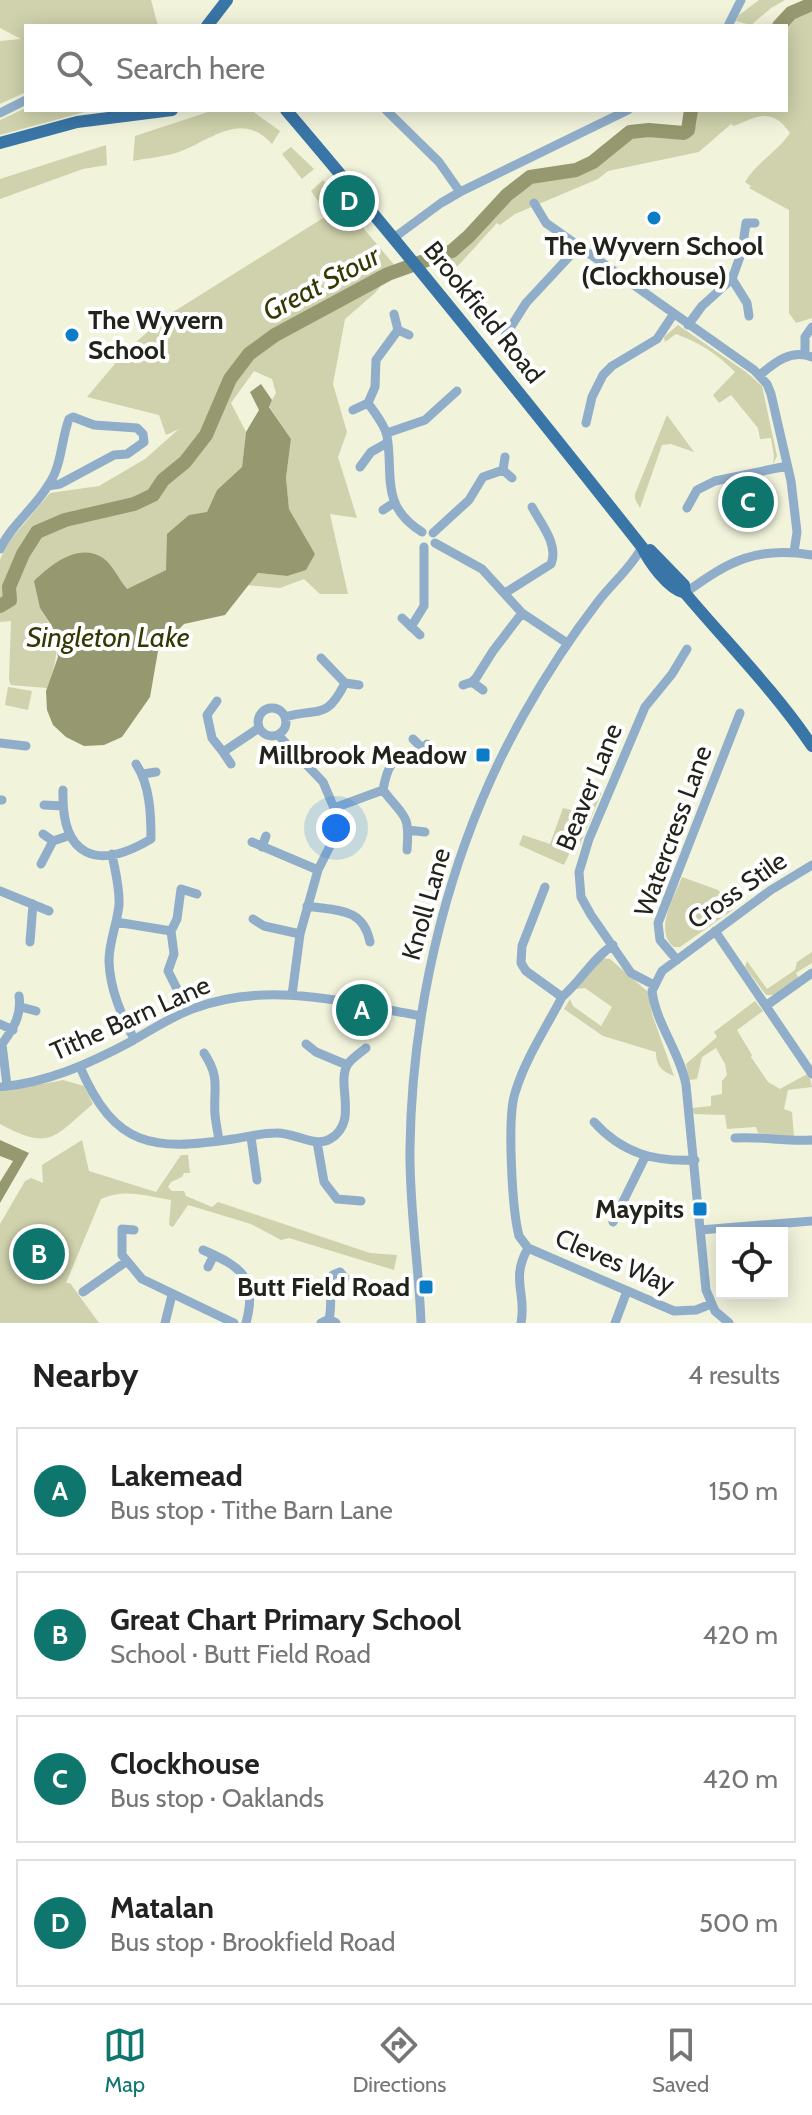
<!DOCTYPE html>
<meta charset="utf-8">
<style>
body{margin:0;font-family:Cabin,sans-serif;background:#f6f6f6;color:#222}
.controls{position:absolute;right:24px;bottom:24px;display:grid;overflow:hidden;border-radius:0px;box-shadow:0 4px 20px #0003}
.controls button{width:72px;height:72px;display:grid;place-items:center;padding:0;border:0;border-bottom:2px solid #e0e0e0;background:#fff;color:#222;font:40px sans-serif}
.you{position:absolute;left:336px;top:828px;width:28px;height:28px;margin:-20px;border:6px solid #fff;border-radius:50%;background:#1a73e8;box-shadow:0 0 0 12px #1a73e833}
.badge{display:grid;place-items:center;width:52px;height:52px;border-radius:50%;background:#0f766e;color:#fff;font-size:26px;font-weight:700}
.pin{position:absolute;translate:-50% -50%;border:4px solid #fff;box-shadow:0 2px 8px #0006}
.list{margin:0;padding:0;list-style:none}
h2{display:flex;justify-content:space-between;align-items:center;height:104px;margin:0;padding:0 32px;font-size:34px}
h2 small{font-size:26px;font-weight:400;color:#767676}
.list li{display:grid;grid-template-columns:52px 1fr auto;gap:24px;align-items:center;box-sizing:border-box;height:128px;margin:0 16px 16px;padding:0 16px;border:2px solid #e0e0e0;border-radius:0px}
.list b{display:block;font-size:30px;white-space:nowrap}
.list p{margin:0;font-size:26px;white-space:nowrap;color:#767676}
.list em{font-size:26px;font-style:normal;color:#767676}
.icon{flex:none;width:44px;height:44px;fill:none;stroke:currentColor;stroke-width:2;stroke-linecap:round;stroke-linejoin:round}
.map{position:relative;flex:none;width:812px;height:1323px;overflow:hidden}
.search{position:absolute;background:#fff;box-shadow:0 4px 20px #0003;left:24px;right:24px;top:24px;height:88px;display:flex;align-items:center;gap:20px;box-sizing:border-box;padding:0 28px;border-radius:0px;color:#767676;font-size:30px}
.sheet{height:680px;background:#fff}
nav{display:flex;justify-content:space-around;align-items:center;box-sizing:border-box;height:112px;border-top:2px solid #e0e0e0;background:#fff;font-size:22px;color:#767676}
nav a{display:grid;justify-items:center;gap:4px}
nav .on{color:#0f766e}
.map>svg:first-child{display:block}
.green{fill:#cfd2ac}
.water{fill:#96986f}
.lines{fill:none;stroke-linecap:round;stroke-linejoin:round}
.river{stroke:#96986f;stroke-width:14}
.minor{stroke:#90aeca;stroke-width:9}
.major{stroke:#3975a6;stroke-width:12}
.poi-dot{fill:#0b7dc7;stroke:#fff;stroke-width:3}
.labels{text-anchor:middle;stroke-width:8;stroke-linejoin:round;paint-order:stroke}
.poi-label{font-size:26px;font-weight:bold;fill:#22231a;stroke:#fff;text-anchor:end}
.street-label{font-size:26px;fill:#22231a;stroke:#fff}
.water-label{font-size:28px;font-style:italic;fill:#363702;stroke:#fff}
</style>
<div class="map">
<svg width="812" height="1323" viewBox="0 0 812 1323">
<rect width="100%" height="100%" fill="#f1f3db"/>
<path class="green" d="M0 0H151L158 26H26V92L0 104V41L21 39 0 28Z
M759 0H785L771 8 751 25 736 21 739 15Z
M812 6V318L796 323 789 313V210L749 188 751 186 745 182C756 163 778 151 790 133 772 107 758 116 734 126L731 124 699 152 608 171 598 179 515 214 500 225 497 223 446 279 432 262C459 260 470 238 488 221 502 207 518 198 530 182 549 177 568 180 586 171 605 161 615 140 637 135 654 130 670 139 687 137L696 126 697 110H786L784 26 796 14Z
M26 108V110H92L0 135V120Z
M214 110H251L280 131 272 144C240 109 210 142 176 153 162 157 147 158 133 161L135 136Z
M106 145 107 165 83 169 0 199V179Z
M291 147 314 169 302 179 282 154Z
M323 180 396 267 375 293 345 319 333 384 347 432 338 457 357 518 330 514 348 594H320L304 579 280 588 246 585 258 573 287 576 315 554 289 509 286 478 291 439 269 406 276 393 272 379 254 371 231 403 246 432 242 467 217 490 207 512 166 570 127 589 103 559 40 608C61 641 60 652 47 688L11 685 9 680 11 621 0 622V560L6 545 50 493 99 486 145 459 179 429 166 435 159 415 87 397 125 352 162 319 328 215 311 191Z
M678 325 746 372 762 386 777 456 773 464 774 456 771 438 760 439 758 428 731 395 719 403 713 395 735 372C716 353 700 343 676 334L665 342 664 337Z
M667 415 694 452 671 444 662 445 640 508 635 499V494Z
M8 687 32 691 28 710 5 705Z
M596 790 600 791 601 794 576 854 570 852 564 865 519 845 523 835 550 844 563 808 587 814Z
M682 877 718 890 734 909 680 947H674C653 931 675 896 682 877Z
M812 952V963L796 973 799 979 775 995H766L745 967 747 961 767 989 795 970 797 962Z
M603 958 610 959 648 992 652 1014 674 1076C661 1071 656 1065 656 1052L603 1036 564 1009 570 999 573 1006 601 1026 612 1007 585 988 576 989Z
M755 1001 763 1011 737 1030 752 1055 751 1057 768 1082 780 1089 809 1073 812 1087 788 1090 784 1109 792 1112 794 1137 758 1133 756 1127 727 1129 725 1115 694 1114 692 1108 711 1106V1096L722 1094V1081L727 1075 725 1064 716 1048 702 1057 697 1079 689 1080 686 1064 717 1037 714 1032Z
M63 1080 84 1086 93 1104C54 1136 52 1152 0 1124V1092Z
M82 1140 89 1171 156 1192 181 1155H188L190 1173H184L182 1177 171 1182 168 1187 172 1191H184L186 1196 212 1207 218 1202 370 1253 397 1255 394 1270 289 1238 281 1240 251 1224 188 1205 173 1227 169 1225 171 1200C147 1196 124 1188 101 1199L66 1283H70L99 1323H0V1224L25 1181 31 1178 43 1183 42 1165Z"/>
<path class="water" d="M261 384 272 400 269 407 291 439 286 478 289 509 315 554 306 570 287 576 258 573 225 615 184 624 158 651 150 697 122 737 104 745 84 746 66 737 53 725 47 710 46 691 58 657 53 628 40 608 34 581C51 565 78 542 103 558 112 564 120 581 127 589L166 570 167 534 189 515 207 512 217 490 242 467 246 432 259 410 250 392Z
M0 1140 29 1153 0 1203V1182L13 1161 0 1156Z"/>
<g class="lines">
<path class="river" d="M779 26 791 13 812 4
M0 606 10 600 9 587 23 554 37 532 65 520 134 504 153 495 163 480 185 462 206 435 230 379 249 354 275 335 388 274 452 251 469 236 507 195 530 177 576 170 593 162 630 132 649 130 684 133 688 130 691 110"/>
<path class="minor" d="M728 26 741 0
M386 110 439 162 460 192
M0 113 26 100
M534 203 546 223 754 370 767 384 771 394 791 481 797 532 794 552
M395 237 441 203 460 192 628 110
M732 279 747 303 749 316
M394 314 398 330 409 335
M688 325 702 306 732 279 742 251 746 223H755
M505 336 526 303 580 245
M805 354V337L812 327
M760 375C775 362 791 349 812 357
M368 403C374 412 385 425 387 436 394 475 379 505 422 532
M368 403 375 387 376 360 398 330
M353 410 368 403
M586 423 592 397 603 375 612 366 657 339 673 315
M387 433 425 420 457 391
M505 457 503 470 512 478
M360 467 371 452 387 443
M687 508 697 490 715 481 787 466
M383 510 395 502
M433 533 469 500 483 477 503 470
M435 543 482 569 522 613 567 643
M0 549C12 524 35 508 49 484 62 465 61 440 69 419L73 417 94 425 137 428 143 434 144 442 127 454 114 455 60 484 48 486
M505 593 551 564C559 545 541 524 532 507
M685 593C729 561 756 546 812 555
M402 618 420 635
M411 627 424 606V547
M472 682 483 690
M345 683 359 685
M463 685 472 682 476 678 493 651 522 613
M217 701 207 715 212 738 223 752 259 728
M258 722a14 14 0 1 1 28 0a14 14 0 1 1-28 0Z
M285 717C320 707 326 721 345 683L321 658
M278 735 323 782 334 808 331 844 318 870 300 934 292 995
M413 739 422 748
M0 743 26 746
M223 752 231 764
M143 774 156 772
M63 790C61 856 96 872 151 839 151 814 150 785 136 764
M383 790C404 818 410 812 407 850
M0 800H2
M44 805 63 806
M334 808 383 790C391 746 400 768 427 744
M408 830 425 832
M43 834 53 841
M252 842 318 870
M262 847 266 836
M112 854C115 871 120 888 119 905 117 925 109 941 109 961 110 990 121 1014 134 1039
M41 864 53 841 68 836
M545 887 522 946 521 963 526 971 562 997
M0 891 49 911
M307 906C337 911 363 907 370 942
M253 919 264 926 300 934
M116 922 171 931
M715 931 812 1074
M30 942 33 904
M613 945C592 959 581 981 562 997 546 1028 525 1059 515 1093 507 1118 512 1209 519 1236L528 1248 674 1311 696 1310 711 1304
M677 960 660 940 658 923 740 713
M654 985 631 973 591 915 581 897 579 872 589 839 645 707 672 674 687 649
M178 991 168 971 174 954 171 931 177 919 181 889 197 894
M767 1005 812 973
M21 1007 36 1011
M0 1024 13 1030
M306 1044 316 1052 347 1065
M204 1053C221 1079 213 1088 215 1115 216 1124 218 1133 219 1141
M80 1067C115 1148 153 1151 233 1139 247 1137 262 1133 276 1133 294 1132 314 1148 330 1139 360 1122 335 1083 348 1064 352 1058 360 1053 366 1048
M7 1086 2 1044C13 1029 22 1015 19 996
M0 1087C47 1083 91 1063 132 1041 151 1030 171 1017 192 1009 267 980 344 1002 421 1016
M594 1122C622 1153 654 1162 695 1160
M251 1137 257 1180
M735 1138C761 1136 786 1142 812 1140
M317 1142 324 1182 337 1199 361 1201
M613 1222 645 1157
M134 1230 122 1229V1255L142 1279 234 1323
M700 1230 812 1221
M203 1250C242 1267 258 1278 246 1323
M208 1267 214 1255
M83 1292 127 1261
M329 1319C333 1303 328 1289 333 1275L340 1272 345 1278 339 1292 332 1293
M165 1323 172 1295
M321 1323 329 1319 336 1323
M421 1323C419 1265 409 1207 410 1148 412 1000 451 843 524 714 546 675 570 638 597 603 612 583 631 568 642 547
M521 1323C527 1293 510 1280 528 1248
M615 1323 627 1291
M729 1323 715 1311 706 1290 686 1085C680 1052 656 1024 652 991L662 971 771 890 812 865"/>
<path class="major" d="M207 26 227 0
M286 110C408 253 525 399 642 547 649 562 668 589 685 593
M0 143 77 122 172 110
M650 550 684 585 685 593C728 644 775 691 812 746"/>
</g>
<g class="poi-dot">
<circle cx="654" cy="218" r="8"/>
<circle cx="72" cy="335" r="8"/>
<rect x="475" y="747" width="16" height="16" rx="4"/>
<rect x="692" y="1201" width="16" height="16" rx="4"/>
<rect x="418" y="1279" width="16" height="16" rx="4"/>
</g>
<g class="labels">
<g class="poi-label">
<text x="654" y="255" text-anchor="middle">The Wyvern School<tspan x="654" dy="30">(Clockhouse)</tspan></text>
<text x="88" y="329" text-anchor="start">The Wyvern<tspan x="88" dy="30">School</tspan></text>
<text x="467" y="764">Millbrook Meadow</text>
<text x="684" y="1218">Maypits</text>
<text x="410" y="1296">Butt Field Road</text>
</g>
<g class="street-label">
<text transform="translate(484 312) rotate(51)" y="9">Brookfield Road</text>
<text transform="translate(589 787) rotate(-68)" y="9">Beaver Lane</text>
<text transform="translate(673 831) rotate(-70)" y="9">Watercress Lane</text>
<text transform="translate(737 890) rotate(-35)" y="9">Cross Stile</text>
<text transform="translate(426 904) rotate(-74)" y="9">Knoll Lane</text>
<text transform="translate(130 1018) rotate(-24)" y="9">Tithe Barn Lane</text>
<text transform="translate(615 1261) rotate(23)" y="9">Cleves Way</text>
</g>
<g class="water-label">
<text transform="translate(321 283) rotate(-28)" y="10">Great Stour</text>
<text x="108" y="647">Singleton Lake</text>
</g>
</g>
</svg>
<div class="controls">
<button><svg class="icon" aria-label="locate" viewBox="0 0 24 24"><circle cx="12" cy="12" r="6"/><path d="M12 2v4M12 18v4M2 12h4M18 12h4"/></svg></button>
</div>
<div class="you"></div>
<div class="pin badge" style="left:362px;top:1010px">A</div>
<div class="pin badge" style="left:39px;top:1254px">B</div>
<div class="pin badge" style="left:748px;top:502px">C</div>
<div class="pin badge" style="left:349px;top:201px">D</div>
<div class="search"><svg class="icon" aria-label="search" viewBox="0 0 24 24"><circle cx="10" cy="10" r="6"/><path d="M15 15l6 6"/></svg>Search here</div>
</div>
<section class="sheet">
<h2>Nearby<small>4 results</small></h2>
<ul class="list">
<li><span class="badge">A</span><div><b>Lakemead</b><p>Bus stop · Tithe Barn Lane</p></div><em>150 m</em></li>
<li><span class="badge">B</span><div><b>Great Chart Primary School</b><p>School · Butt Field Road</p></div><em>420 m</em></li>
<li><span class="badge">C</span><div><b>Clockhouse</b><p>Bus stop · Oaklands</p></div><em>420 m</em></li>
<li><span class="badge">D</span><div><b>Matalan</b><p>Bus stop · Brookfield Road</p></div><em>500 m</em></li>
</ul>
</section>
<nav>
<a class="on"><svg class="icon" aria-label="map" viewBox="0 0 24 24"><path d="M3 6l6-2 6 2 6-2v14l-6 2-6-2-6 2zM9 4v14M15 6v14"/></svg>Map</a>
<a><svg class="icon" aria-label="directions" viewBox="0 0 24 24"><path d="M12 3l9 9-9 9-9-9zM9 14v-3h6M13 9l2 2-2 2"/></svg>Directions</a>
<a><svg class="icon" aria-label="saved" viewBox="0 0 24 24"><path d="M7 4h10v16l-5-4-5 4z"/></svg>Saved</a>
</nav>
